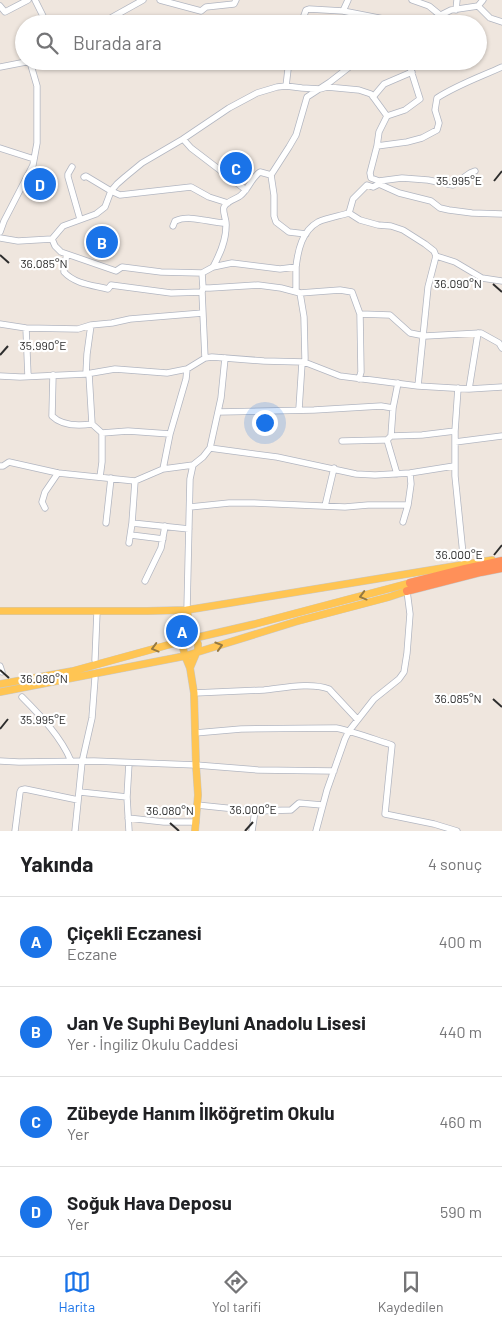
<!DOCTYPE html>
<html lang="tr">
<meta charset="utf-8">
<style>
body{margin:0;font-family:Barlow,sans-serif;background:#f6f6f6;color:#202124}
.you{position:absolute;left:264px;top:422px;width:18px;height:18px;margin:-12px;border:4px solid #fff;border-radius:50%;background:#1a73e8;box-shadow:0 0 0 8px #1a73e833}
.badge{display:grid;place-items:center;width:32px;height:32px;border-radius:50%;background:#1a73e8;color:#fff;font-size:16px;font-weight:700}
.pin{position:absolute;translate:-50% -50%;border:2px solid #fff;box-shadow:0 1px 5px #0006}
.list{margin:0;padding:0;list-style:none}
h2{display:flex;justify-content:space-between;align-items:center;height:65px;margin:0;padding:0 20px;font-size:21px}
h2 small{font-size:16px;font-weight:400;color:#757577}
.list li{display:grid;grid-template-columns:32px 1fr auto;gap:15px;align-items:center;box-sizing:border-box;height:90px;padding:0 20px;border-top:1px solid #e0e0e0}
.list b{display:block;font-size:19px;white-space:nowrap}
.list p{margin:0;font-size:16px;white-space:nowrap;color:#757577}
.list em{font-size:16px;font-style:normal;color:#757577}
.icon{flex:none;width:28px;height:28px;fill:none;stroke:currentColor;stroke-width:2;stroke-linecap:round;stroke-linejoin:round}
.map{position:relative;flex:none;width:502px;height:831px;overflow:hidden}
.search{position:absolute;background:#fff;box-shadow:0 1px 4px #0004;left:15px;right:15px;top:15px;height:55px;display:flex;align-items:center;gap:12px;box-sizing:border-box;padding:0 18px;border-radius:28px;color:#757577;font-size:19px}
.sheet{height:425px;background:#fff}
nav{display:flex;justify-content:space-around;align-items:center;box-sizing:border-box;height:70px;border-top:1px solid #e0e0e0;background:#fff;font-size:14px;color:#757577}
nav a{display:grid;justify-items:center;gap:2px}
nav .on{color:#1a73e8}
.map>svg:first-child{display:block}
.lines{fill:none;stroke-linecap:round;stroke-linejoin:round}
.minor-casing{stroke:#b2b6c1;stroke-width:7}
.major-casing{stroke:#c8c8c8;stroke-width:8}
.highway-casing{stroke:#c8c8c8;stroke-width:9}
.minor{stroke:#fff;stroke-width:5.5}
.major{stroke:#ffc553;stroke-width:7}
.highway{stroke:#ff9059;stroke-width:8}
.oneway{stroke:#967940}
.ticks{fill:none;stroke:#2d2d2d;stroke-width:2}
.ticks-label{font-size:12px;text-anchor:middle;fill:#2d2d2d;stroke:#fff;stroke-width:4.5;stroke-linejoin:round;paint-order:stroke}
</style>
<div class="map">
<svg width="502" height="831" viewBox="0 0 502 831">
<rect width="100%" height="100%" fill="#efe6de"/>
<g class="lines">
<defs>
<path id="minor" d="M35 0 47 24
M160 0 201 11 206 7 234 4 236 0
M412 0 429 6 440 15
M0 6 5 12 28 0
M478 6 490 18 502 22
M456 10 457 0
M343 11 348 0
M100 24 143 0
M301 24 306 10 309 9 343 11 389 20 400 24
M423 24 451 10 478 6 483 0
M0 67 31 61
M286 86 289 61
M373 97 384 84 412 72
M387 116 405 110 420 99 408 61
M183 139 191 148 246 190
M377 146 407 142 422 138 437 130 439 123 435 110 437 98C457 85 480 77 502 67
M0 148 34 159
M72 167 68 174V177L80 219
M84 177 86 176 111 191 120 195 191 187 209 197 228 203
M379 184 399 193 431 201 440 208 449 210 472 213 502 214
M349 213 360 220 378 225 391 226 403 230 425 244 434 251 436 256 455 262 482 278 502 281
M173 226 175 221C190 214 210 223 226 223
M0 232 4 221 33 165 37 143V86L30 62
M306 234 289 232 276 222 274 216V195L271 175 289 147 296 135 307 97 330 82 357 61
M0 238 18 241 52 239 63 226 96 214 105 207 111 191 117 184 125 177 142 163 183 139 229 108 257 93 277 87 286 86 302 88 320 89 327 87 359 90 371 94 387 116 379 132 377 146 370 173 371 178 379 181
M52 239 55 246 61 252 116 271 122 267 161 272 202 273
M67 255 64 265V272C75 284 92 285 108 289L111 285 171 293 202 292
M213 267C220 254 226 241 226 226 227 220 222 212 224 207 227 201 236 199 240 196 249 189 251 178 260 172L271 175
M296 267V291L300 293 304 317 305 359 304 362
M203 288H210L258 285 281 288 300 293 340 290 352 292 360 314 361 372 359 379
M360 314 390 315 410 333 425 336 481 333 499 343 502 348
M0 324 26 328 78 329 91 325 112 323 130 319 203 313
M26 328 28 376
M205 358 202 292 203 288 202 273 213 267 232 263 280 269 296 267C298 250 302 231 318 222 327 218 339 216 349 213L353 199 367 185 373 187 379 184V181L402 178 428 180 453 185 470 173 475 171
M86 374 87 354 91 325
M89 374 92 424
M53 375 52 416C62 426 78 426 92 424L102 433V462L100 477
M0 376 20 377 86 374 115 369 167 373 187 369 205 358 212 357 264 361 304 362 340 376 418 386 469 389 502 387
M418 386 428 287 436 256
M458 388 455 431V476L464 564
M469 389 478 333
M299 409 302 363
M218 412 314 410 381 406 393 408
M102 433 128 431 170 434
M391 436 422 435 455 431
M387 440 397 474
M342 441 383 440H387L391 436 393 408 398 383
M455 442 502 436
M210 448 277 457 356 474 375 475 410 473 454 466
M0 466H3L9 462 58 473 135 481 163 469 193 465
M163 469 170 434 186 379 187 369
M325 506 334 468
M190 507 229 503H254L345 507 368 505H408L411 484 410 473
M45 508 42 502 45 492 58 473
M403 522 408 505
M106 523 111 478
M132 523 189 529
M131 535 163 539
M129 543 132 523 135 481
M145 581 161 548 165 526
M187 610 190 479 193 465 203 457 210 448 221 398 225 358
M95 660 97 612
M0 666 2 672
M194 693C217 692 240 691 264 690 283 688 311 682 329 689L357 719
M22 697C41 716 61 737 71 761
M195 733 241 729 336 728C355 732 373 739 392 745L385 814 434 824 457 831
M0 761 19 762 94 761 196 765 258 770 334 771
M80 792 127 797
M197 805 255 811 291 810 299 803 322 805
M128 818 164 822H196
M15 831 20 792 21 790 25 789 78 800
M75 831 82 762 92 718 95 678
M129 831 127 797 129 763
M252 831 255 811
M316 831 327 790 345 739 349 731 374 699 399 679 404 672 407 653 410 614 407 591"/>
<path id="major" d="M187 610 190 627 198 644V649L190 668
M0 611H147L187 610 492 560
M190 627 183 648 185 656 190 668 194 693 196 765 198 795 195 831
M0 684 73 671 186 640 255 624 410 583
M0 692 185 656 298 621 389 597 407 591"/>
<path id="highway" d="M410 583 465 569 502 561
M407 591 481 572 502 568"/>
</defs>
<use href="#minor" class="minor-casing"/>
<use href="#major" class="major-casing"/>
<use href="#highway" class="highway-casing"/>
<use href="#minor" class="minor"/>
<use href="#major" class="major"/>
<use href="#highway" class="highway"/>
</g>
<defs><path id="oneway-chevron" d="M-2-3.5L2.5 0L-2 3.5" fill="none" stroke-width="1.6" stroke-linecap="round" stroke-linejoin="round" transform="scale(1.25)"/></defs>
<g class="oneway">
<use href="#oneway-chevron" transform="translate(363 596) rotate(165)"/>
<use href="#oneway-chevron" transform="translate(219 646) rotate(-17)"/>
<use href="#oneway-chevron" transform="translate(155 648) rotate(165)"/>
</g>
<path class="ticks" d="M494 181 502 171M0 255 9 263M493 284 502 292M0 355 8 346M494 555 502 545M0 670 9 678M493 699 502 707M0 729 8 719M170 823 179 831M245 831 253 822"/>
<g class="ticks-label">
<text x="459" y="185">35.995°E</text>
<text x="44" y="268">36.085°N</text>
<text x="458" y="288">36.090°N</text>
<text x="43" y="350">35.990°E</text>
<text x="459" y="559">36.000°E</text>
<text x="44" y="683">36.080°N</text>
<text x="458" y="703">36.085°N</text>
<text x="43" y="724">35.995°E</text>
<text x="253" y="814">36.000°E</text>
<text x="170" y="815">36.080°N</text>
</g>
</svg>
<div class="you"></div>
<div class="pin badge" style="left:182px;top:631px">A</div>
<div class="pin badge" style="left:102px;top:242px">B</div>
<div class="pin badge" style="left:236px;top:168px">C</div>
<div class="pin badge" style="left:40px;top:184px">D</div>
<div class="search"><svg class="icon" aria-label="search" viewBox="0 0 24 24"><circle cx="10" cy="10" r="6"/><path d="M15 15l6 6"/></svg>Burada ara</div>
</div>
<section class="sheet">
<h2>Yakında<small>4 sonuç</small></h2>
<ul class="list">
<li><span class="badge">A</span><div><b>Çiçekli Eczanesi</b><p>Eczane</p></div><em>400 m</em></li>
<li><span class="badge">B</span><div><b>Jan Ve Suphi Beyluni Anadolu Lisesi</b><p>Yer · İngiliz Okulu Caddesi</p></div><em>440 m</em></li>
<li><span class="badge">C</span><div><b>Zübeyde Hanım İlköğretim Okulu</b><p>Yer</p></div><em>460 m</em></li>
<li><span class="badge">D</span><div><b>Soğuk Hava Deposu</b><p>Yer</p></div><em>590 m</em></li>
</ul>
</section>
<nav>
<a class="on"><svg class="icon" aria-label="map" viewBox="0 0 24 24"><path d="M3 6l6-2 6 2 6-2v14l-6 2-6-2-6 2zM9 4v14M15 6v14"/></svg>Harita</a>
<a><svg class="icon" aria-label="directions" viewBox="0 0 24 24"><path d="M12 3l9 9-9 9-9-9zM9 14v-3h6M13 9l2 2-2 2"/></svg>Yol tarifi</a>
<a><svg class="icon" aria-label="saved" viewBox="0 0 24 24"><path d="M7 4h10v16l-5-4-5 4z"/></svg>Kaydedilen</a>
</nav>
